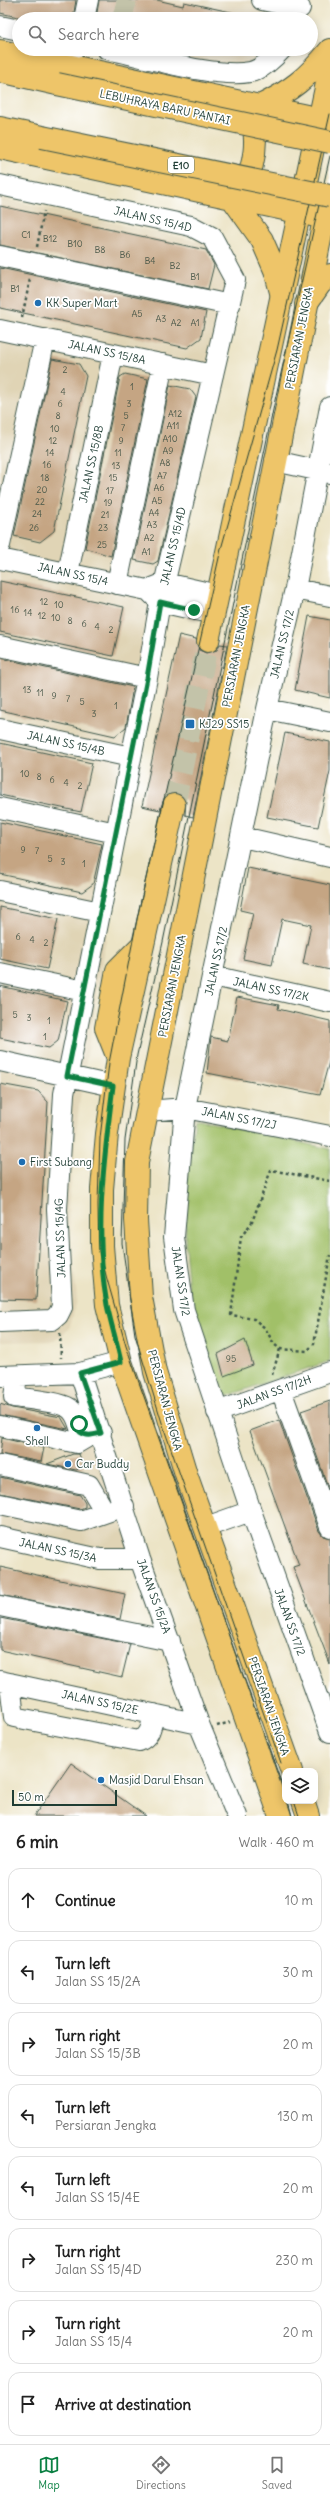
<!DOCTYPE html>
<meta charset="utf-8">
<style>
body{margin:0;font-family:Delius,sans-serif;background:#f2f2f2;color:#222}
.controls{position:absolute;right:12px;bottom:12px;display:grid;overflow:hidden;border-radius:8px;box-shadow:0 2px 10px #0003}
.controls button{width:36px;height:36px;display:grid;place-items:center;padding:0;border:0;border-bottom:1px solid #e0e0e0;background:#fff;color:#222;font:20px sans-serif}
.scale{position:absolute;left:12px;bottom:10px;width:105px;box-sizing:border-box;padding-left:4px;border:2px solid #1f3d34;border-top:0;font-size:11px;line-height:14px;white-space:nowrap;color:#1f3d34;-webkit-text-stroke:3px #fff;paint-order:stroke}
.stop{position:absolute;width:12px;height:12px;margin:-9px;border:3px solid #0b8043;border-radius:50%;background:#fff}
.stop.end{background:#0b8043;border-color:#fff;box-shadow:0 1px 4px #0008}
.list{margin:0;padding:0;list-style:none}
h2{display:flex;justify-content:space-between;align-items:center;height:52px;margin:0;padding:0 16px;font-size:17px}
h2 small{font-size:13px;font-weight:400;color:#767676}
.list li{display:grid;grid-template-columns:26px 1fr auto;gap:12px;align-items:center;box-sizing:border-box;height:64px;margin:0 8px 8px;padding:0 8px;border:1px solid #e0e0e0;border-radius:12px}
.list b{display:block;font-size:15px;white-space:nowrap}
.list p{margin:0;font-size:13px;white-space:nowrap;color:#767676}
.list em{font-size:13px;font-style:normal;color:#767676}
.icon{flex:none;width:22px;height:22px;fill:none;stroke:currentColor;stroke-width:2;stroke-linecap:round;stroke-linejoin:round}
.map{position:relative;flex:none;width:330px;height:1816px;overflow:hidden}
.search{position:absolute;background:#fff;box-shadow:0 2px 10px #0003;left:12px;right:12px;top:12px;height:44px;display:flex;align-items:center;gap:10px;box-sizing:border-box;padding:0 14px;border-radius:22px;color:#767676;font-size:15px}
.sheet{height:628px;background:#fff}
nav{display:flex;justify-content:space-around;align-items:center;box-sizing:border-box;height:56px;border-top:1px solid #e0e0e0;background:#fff;font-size:11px;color:#767676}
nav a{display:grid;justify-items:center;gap:2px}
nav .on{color:#0b8043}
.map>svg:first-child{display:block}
.built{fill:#e0d4b5}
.green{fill:#a1c068;stroke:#607e4e}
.building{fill:#c5a583}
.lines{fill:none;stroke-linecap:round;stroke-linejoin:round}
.minor-tunnel{stroke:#c3c3a9;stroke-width:20;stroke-dasharray:20 10;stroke-linecap:butt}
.major-tunnel{stroke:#c3c3a9;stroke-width:22;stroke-dasharray:22 11;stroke-linecap:butt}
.minor-casing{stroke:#3e564a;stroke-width:22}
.major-casing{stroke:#3e564a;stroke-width:24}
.highway-casing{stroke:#3e564a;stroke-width:24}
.path{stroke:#3e564a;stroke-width:2.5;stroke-dasharray:3 3;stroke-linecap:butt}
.minor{stroke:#fff;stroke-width:20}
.major{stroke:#eec569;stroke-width:22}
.highway{stroke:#eec569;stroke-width:22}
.tram{stroke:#1f3d34;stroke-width:1}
.highway-bridge-casing{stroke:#3e564a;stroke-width:24;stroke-linecap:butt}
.highway-bridge{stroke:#eec569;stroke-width:22}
.route{stroke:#0b8043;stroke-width:5}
.poi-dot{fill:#1f6fb2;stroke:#fff;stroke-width:1.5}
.labels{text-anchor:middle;stroke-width:3.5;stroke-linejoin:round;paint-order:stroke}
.number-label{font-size:9px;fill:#485748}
.shield{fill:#fff;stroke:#627771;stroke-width:1}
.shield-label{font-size:10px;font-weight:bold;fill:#1f3d34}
.street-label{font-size:11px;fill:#1f3d34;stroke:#fff}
.poi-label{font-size:11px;fill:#1f3d34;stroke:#fff;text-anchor:start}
</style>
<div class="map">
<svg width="330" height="1816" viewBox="0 0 330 1816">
<rect width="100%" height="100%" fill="#fff"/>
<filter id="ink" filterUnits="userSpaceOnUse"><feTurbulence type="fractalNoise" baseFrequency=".025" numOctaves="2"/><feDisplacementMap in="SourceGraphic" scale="8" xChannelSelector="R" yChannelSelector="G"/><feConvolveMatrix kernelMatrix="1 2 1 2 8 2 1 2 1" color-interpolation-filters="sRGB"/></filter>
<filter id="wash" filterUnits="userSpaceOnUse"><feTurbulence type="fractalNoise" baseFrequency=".012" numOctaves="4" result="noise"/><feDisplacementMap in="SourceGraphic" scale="16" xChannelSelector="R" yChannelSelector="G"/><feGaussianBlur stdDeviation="0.9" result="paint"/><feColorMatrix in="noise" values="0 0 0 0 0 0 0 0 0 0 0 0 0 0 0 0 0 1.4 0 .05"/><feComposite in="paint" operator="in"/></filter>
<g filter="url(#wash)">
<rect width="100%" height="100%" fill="#ece4c6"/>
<path class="built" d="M0 0H293L290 19H19V24L0 20Z
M134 49H273L246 66 217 67Z
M0 198 207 243 232 287 123 833 80 1098 68 1208 77 1300 69 1329 54 1341 0 1342Z
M78 1382 133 1555 0 1533V1384Z"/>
<path class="green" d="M195 1119 330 1149V1361L221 1398 191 1317 185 1247 187 1172Z"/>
<g id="blocks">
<path class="building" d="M0 0H76L73 19H27L0 13Z
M99 0H157L183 6 184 2 240 14 239 19H96Z
M0 206 206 250 214 265 208 289 0 245Z
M0 268 206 312 201 338 187 348 0 308Z
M52 359 79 364 86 376 54 531 40 542 14 536Z
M125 374 148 379 111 556 85 548 120 377Z
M170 385 190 389 196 397 158 561 153 564 134 560Z
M0 581 124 607 113 656 0 632Z
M309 616 330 620V698L295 690Z
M179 635 196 639 199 650 206 653 217 650 220 644 227 645 193 817 185 815 186 801 176 793 165 796 160 810 142 806Z
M0 658 133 687 126 727 115 736 0 710Z
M285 733 330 742V771L318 827 267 817Z
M0 743 92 763 81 812 0 795Z
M0 822 102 844 93 884 82 892 0 874Z
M248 868 330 885V970L303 964 311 925 282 919 272 965 243 959 253 913 240 910Z
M0 907 58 919 47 969 0 959Z
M0 986 67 1001 58 1041 49 1048 0 1038Z
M237 997 279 1005 278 1009 330 1021V1058L320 1095 207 1073 211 1037 228 1041Z
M0 1084 38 1091 48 1102 36 1300 0 1299Z
M245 1340 253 1365 224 1376 218 1354Z
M330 1401V1493L301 1411Z
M0 1404 12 1408 61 1417 68 1429 0 1415Z
M279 1420 319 1531 323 1536 330 1538V1664L293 1567 299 1565 250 1431Z
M2 1438 44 1448 41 1462 0 1454Z
M73 1454H79L84 1467 76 1470 47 1464Z
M0 1477 80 1495 85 1503V1507L80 1509 0 1493Z
M0 1567 125 1594 120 1619 0 1595Z
M0 1618 130 1644 122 1677 0 1650Z
M71 1763 146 1816H34Z"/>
</g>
</g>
<g filter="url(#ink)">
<use href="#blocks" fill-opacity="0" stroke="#3e564a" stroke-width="1"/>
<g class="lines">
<path class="minor-tunnel" d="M122 19 127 0"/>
<path class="major-tunnel" d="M174 805 208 641"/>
<defs>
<path id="minor" d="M262 0 300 8
M84 19 88 0
M0 26 19 30
M107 49C143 56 216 79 250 72 261 70 275 57 282 49
M69 65 73 49
M0 185 191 226 212 237 235 280 160 602 147 678 64 1094 57 1209 62 1307 58 1315 52 1320 0 1322
M0 256 230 305
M0 330 213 375
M330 407 295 589 267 709 185 1108 174 1237 184 1310 251 1511 330 1732
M275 461 330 473
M0 545 45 339
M0 559 147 590 165 583 218 595
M68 573 113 354
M117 584 163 364
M295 589 330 596
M151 593 160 602 214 614
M0 646 147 678
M267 709 330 722
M0 729 131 757
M0 808 116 833
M242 837 330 857
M0 891 100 912
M0 973 84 991
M213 976 330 1002
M0 1061 113 1086
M147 1111 185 1108 330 1136
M80 1373 140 1559 199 1724 237 1816
M0 1376 80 1373 121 1362
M17 1376 14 1397C27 1399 60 1402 69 1408 86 1421 71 1441 101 1433
M281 1390 330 1527
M217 1412 330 1372
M0 1426 77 1443 89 1436
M0 1465 89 1485 105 1512
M0 1504 81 1521 124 1506
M206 1527 251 1511
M0 1537 100 1559H140
M0 1606 170 1641
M0 1681 199 1724
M10 1683 14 1717 139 1741C151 1736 151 1726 154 1714"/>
<path id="major" d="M208 641 330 69
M174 805 118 1058 107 1134 102 1189V1246L107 1305 121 1362 280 1816
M118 1058 106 1028 117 970 143 944
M292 1771 186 1474 155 1372 141 1297 136 1220 137 1162 328 199
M303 1801 308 1816"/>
<path id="highway" d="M0 51 330 121
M0 71 57 84
M258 107C291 91 307 78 330 50
M0 128 42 137
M0 148 330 219
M239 194 242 192C255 165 260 138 249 109
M232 198 262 240 275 270 282 296
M306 304 320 284 330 275"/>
</defs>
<use href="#minor" class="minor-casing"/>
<use href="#major" class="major-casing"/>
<use href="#highway" class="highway-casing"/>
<path class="path" d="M37 247 44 211
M22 318 30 279
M330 1181 271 1170 252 1222 241 1237 231 1315 254 1319 265 1328 274 1344 280 1349 307 1351 314 1344 330 1255
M60 1333 61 1358
M272 1375 280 1349
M217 1726 230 1722"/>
<use href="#minor" class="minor"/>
<use href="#major" class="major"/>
<use href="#highway" class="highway"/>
<path class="tram" d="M281 1763 163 1426 135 1335 122 1243 125 1140 137 1055 163 942 275 400 330 156
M285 1793 126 1346 99 1251 98 1204 100 1138 109 1063 139 909 221 549 277 350 330 114
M288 1801 292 1816
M294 1801 299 1816"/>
<defs>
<path id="highway-bridge" d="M57 84 330 142
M42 137 330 196"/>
</defs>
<use href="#highway-bridge" class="highway-bridge-casing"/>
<use href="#highway-bridge" class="highway-bridge"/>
</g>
</g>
<g class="lines" filter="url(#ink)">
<path class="route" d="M79 1424 80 1432C87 1437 93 1435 101 1433L80 1373 121 1362C117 1343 111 1324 107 1305 94 1233 104 1158 113 1086L67 1076 147 678 160 602 194 610"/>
</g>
<g class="poi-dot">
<circle cx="38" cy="303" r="4"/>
<rect x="185" y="719" width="10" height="10" rx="2"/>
<circle cx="22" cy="1162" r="4"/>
<circle cx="37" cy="1428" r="4"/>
<circle cx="68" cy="1464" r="4"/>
<circle cx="101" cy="1780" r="4"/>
</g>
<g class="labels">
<g class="number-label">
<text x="26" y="238">C1</text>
<text x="50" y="242">B12</text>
<text x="75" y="247">B10</text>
<text x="100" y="253">B8</text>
<text x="125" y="258">B6</text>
<text x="150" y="264">B4</text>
<text x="175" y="269">B2</text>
<text x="195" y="280">B1</text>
<text x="15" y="292">B1</text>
<text x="137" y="317">A5</text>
<text x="161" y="322">A3</text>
<text x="176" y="326">A2</text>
<text x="195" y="326">A1</text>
<text x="65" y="373">2</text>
<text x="132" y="390">1</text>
<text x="63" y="395">4</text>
<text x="60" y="407">6</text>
<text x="129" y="407">3</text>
<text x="175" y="417">A12</text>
<text x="58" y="419">8</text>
<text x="126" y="419">5</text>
<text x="173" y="429">A11</text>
<text x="123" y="431">7</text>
<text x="55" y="432">10</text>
<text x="170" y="442">A10</text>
<text x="53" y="444">12</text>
<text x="121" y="444">9</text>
<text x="168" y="454">A9</text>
<text x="50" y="456">14</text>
<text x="118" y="456">11</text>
<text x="165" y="466">A8</text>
<text x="47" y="468">16</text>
<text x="116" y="469">13</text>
<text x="162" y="479">A7</text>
<text x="45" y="481">18</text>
<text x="113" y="481">15</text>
<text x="159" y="491">A6</text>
<text x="42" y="493">20</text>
<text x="110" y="494">17</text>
<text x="157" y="504">A5</text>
<text x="40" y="505">22</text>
<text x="108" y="506">19</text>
<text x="154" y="516">A4</text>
<text x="37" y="517">24</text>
<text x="105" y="518">21</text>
<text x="152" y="528">A3</text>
<text x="34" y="531">26</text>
<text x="103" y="531">23</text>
<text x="149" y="541">A2</text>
<text x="102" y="548">25</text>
<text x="146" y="555">A1</text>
<text x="44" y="605">12</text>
<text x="59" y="608">10</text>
<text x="15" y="613">16</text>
<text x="28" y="616">14</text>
<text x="42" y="619">12</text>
<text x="56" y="621">10</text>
<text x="70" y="624">8</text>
<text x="84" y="627">6</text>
<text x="97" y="630">4</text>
<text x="111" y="633">2</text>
<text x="27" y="693">13</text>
<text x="40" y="696">11</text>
<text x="54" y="699">9</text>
<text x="68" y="702">7</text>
<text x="82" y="705">5</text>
<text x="116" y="709">1</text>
<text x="94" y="717">3</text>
<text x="25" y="777">10</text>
<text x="39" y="780">8</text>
<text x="52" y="783">6</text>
<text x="66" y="786">4</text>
<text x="80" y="789">2</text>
<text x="23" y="853">9</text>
<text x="37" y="854">7</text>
<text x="50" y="862">5</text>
<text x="63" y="865">3</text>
<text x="84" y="867">1</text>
<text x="18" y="940">6</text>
<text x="32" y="943">4</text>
<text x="46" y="946">2</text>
<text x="15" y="1018">5</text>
<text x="29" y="1021">3</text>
<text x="49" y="1024">1</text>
<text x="45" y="1040">1</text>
<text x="231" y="1362">95</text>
</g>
<rect class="shield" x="168" y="157" width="26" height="16" rx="3"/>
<g class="shield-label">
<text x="181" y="169">E10</text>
</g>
<g class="street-label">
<text transform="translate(165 107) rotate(12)" y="4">LEBUHRAYA BARU PANTAI</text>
<text transform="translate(153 219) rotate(13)" y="4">JALAN SS 15/4D</text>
<text transform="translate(299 338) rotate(-79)" y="4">PERSIARAN JENGKA</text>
<text transform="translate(107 352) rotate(12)" y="4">JALAN SS 15/8A</text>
<text transform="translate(91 464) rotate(-78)" y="4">JALAN SS 15/8B</text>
<text transform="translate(173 546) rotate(-77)" y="4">JALAN SS 15/4D</text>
<text transform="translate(73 574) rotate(12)" y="4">JALAN SS 15/4</text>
<text transform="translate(282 644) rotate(-77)" y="4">JALAN SS 17/2</text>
<text transform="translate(236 656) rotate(-79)" y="4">PERSIARAN JENGKA</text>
<text transform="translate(66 743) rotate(12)" y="4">JALAN SS 15/4B</text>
<text transform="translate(216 961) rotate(-78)" y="4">JALAN SS 17/2</text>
<text transform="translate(172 986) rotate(-79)" y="4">PERSIARAN JENGKA</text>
<text transform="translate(271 989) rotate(12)" y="4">JALAN SS 17/2K</text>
<text transform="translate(239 1118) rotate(11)" y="4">JALAN SS 17/2J</text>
<text transform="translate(60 1238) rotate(-92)" y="4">JALAN SS 15/4G</text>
<text transform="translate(181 1281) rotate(81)" y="4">JALAN SS 17/2</text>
<text transform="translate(274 1392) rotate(-20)" y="4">JALAN SS 17/2H</text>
<text transform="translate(165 1400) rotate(75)" y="4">PERSIARAN JENGKA</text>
<text transform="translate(58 1550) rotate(12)" y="4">JALAN SS 15/3A</text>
<text transform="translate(154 1596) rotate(70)" y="4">JALAN SS 15/2A</text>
<text transform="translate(290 1622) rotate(70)" y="4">JALAN SS 17/2</text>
<text transform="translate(100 1702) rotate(12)" y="4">JALAN SS 15/2E</text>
<text transform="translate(269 1706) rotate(71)" y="4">PERSIARAN JENGKA</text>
</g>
<g class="poi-label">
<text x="46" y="307">KK Super Mart</text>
<text x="199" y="728">KJ29 SS15</text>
<text x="30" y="1166">First Subang</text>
<text x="37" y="1445" text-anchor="middle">Shell</text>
<text x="76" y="1468">Car Buddy</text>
<text x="109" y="1784">Masjid Darul Ehsan</text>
</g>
</g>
</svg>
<div class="controls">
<button><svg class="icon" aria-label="layers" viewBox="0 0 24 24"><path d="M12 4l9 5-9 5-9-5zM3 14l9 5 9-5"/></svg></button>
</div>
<div class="scale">50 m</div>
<div class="stop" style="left:79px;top:1424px"></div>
<div class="stop end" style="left:194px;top:610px"></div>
<div class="search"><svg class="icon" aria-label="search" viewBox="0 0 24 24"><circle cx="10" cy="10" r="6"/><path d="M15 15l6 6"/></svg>Search here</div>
</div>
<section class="sheet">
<h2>6 min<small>Walk · 460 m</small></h2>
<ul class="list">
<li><svg class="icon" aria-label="ahead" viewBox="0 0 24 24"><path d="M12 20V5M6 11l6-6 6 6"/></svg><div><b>Continue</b></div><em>10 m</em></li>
<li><svg class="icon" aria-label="left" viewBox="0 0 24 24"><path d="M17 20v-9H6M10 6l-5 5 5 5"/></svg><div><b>Turn left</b><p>Jalan SS 15/2A</p></div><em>30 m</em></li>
<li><svg class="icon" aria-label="right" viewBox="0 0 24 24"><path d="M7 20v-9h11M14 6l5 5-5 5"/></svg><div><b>Turn right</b><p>Jalan SS 15/3B</p></div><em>20 m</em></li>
<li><svg class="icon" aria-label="left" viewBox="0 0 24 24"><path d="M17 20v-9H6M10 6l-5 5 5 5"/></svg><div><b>Turn left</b><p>Persiaran Jengka</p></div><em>130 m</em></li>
<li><svg class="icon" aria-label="left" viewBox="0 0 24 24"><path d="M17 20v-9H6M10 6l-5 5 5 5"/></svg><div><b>Turn left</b><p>Jalan SS 15/4E</p></div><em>20 m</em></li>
<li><svg class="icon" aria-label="right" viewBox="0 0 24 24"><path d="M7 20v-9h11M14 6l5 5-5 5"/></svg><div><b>Turn right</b><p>Jalan SS 15/4D</p></div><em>230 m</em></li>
<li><svg class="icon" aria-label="right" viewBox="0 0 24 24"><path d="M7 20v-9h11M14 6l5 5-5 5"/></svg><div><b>Turn right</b><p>Jalan SS 15/4</p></div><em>20 m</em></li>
<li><svg class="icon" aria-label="arrive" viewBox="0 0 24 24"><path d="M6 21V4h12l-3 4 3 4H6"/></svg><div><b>Arrive at destination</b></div></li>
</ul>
</section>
<nav>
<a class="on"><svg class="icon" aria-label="map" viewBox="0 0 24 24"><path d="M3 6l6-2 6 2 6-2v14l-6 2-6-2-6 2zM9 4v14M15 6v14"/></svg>Map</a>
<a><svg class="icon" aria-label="directions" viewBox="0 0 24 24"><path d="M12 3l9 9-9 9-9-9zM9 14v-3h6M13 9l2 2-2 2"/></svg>Directions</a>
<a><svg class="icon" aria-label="saved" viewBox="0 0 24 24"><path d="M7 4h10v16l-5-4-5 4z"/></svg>Saved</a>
</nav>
